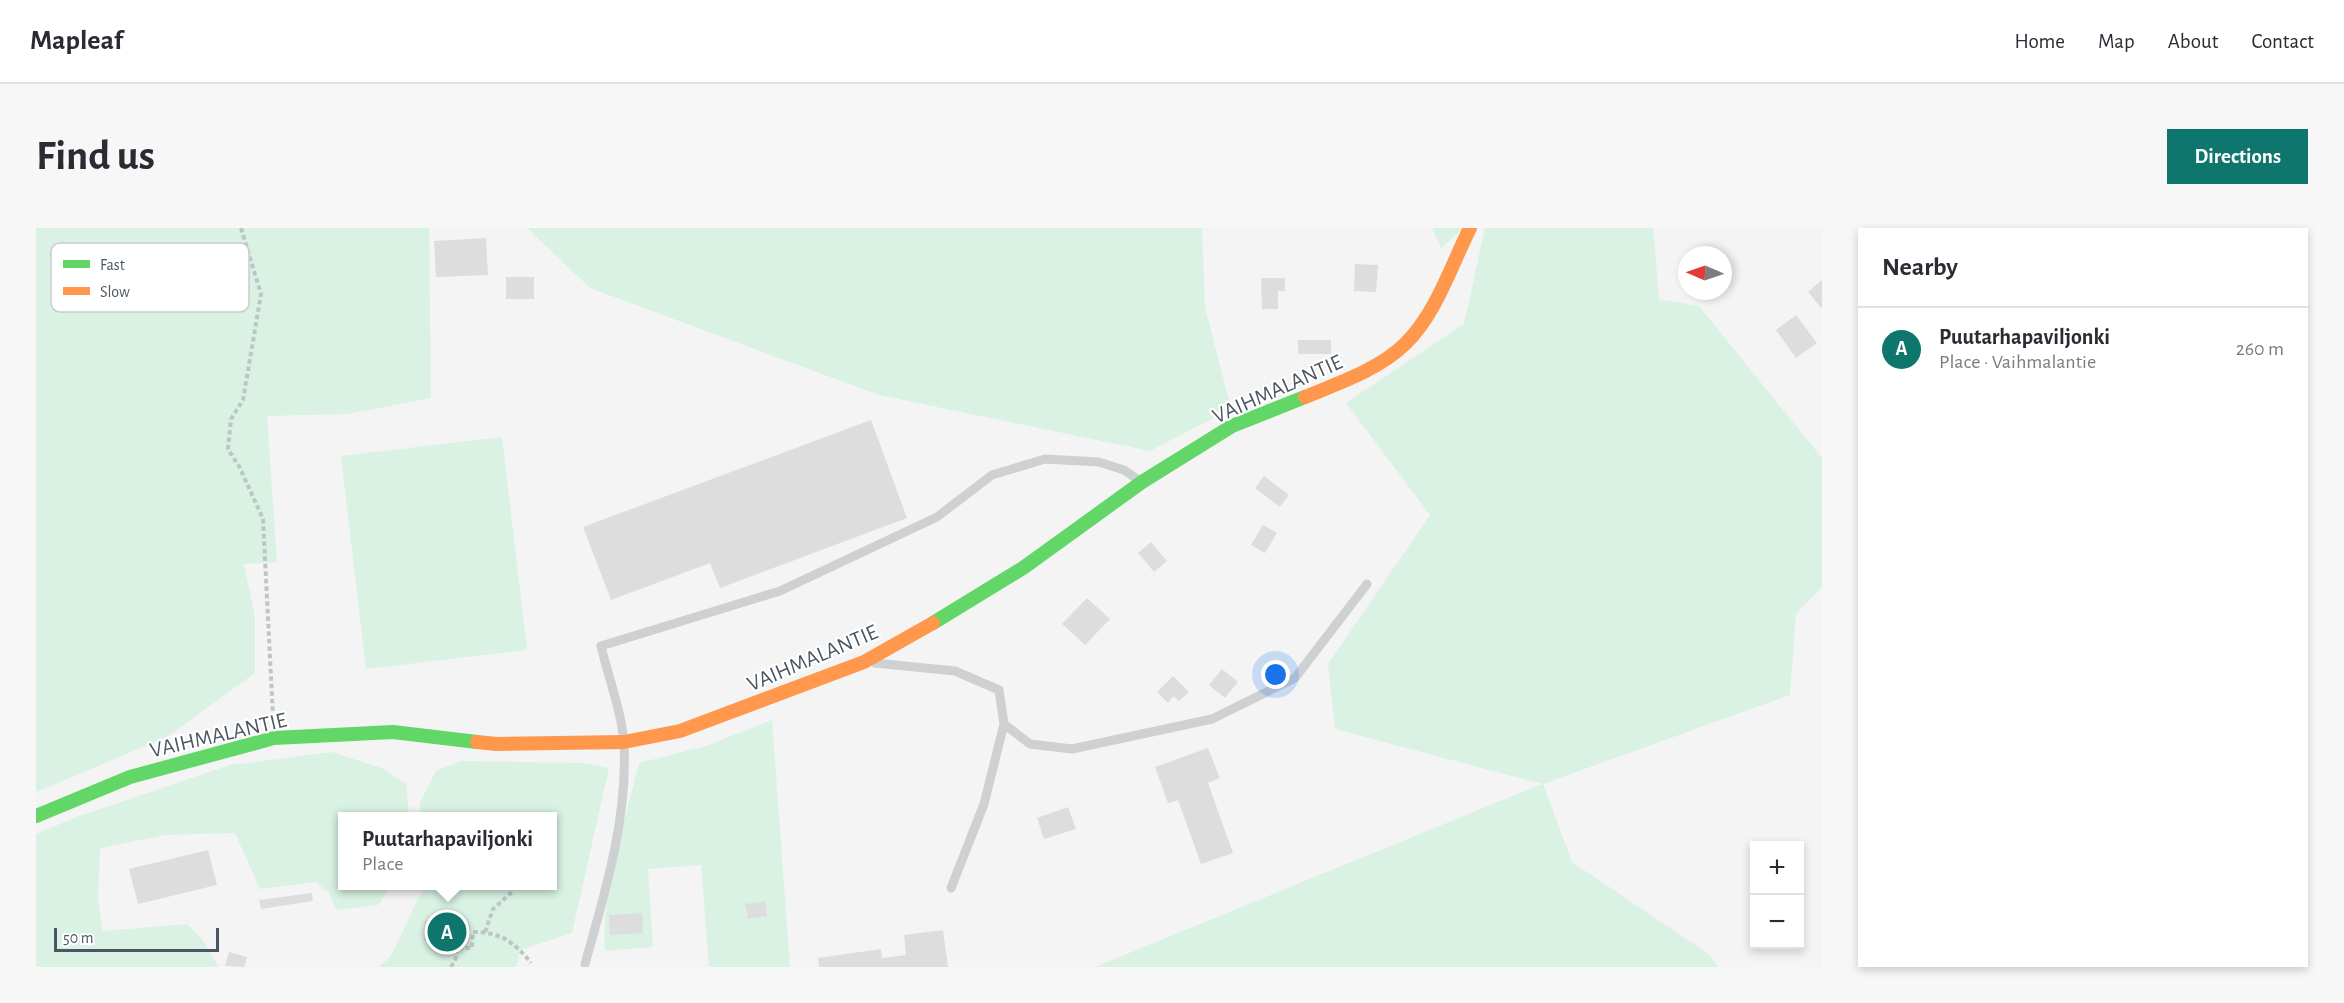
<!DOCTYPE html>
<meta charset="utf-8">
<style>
body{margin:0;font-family:"Alegreya Sans",sans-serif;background:#f7f7f7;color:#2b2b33}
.controls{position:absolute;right:18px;bottom:18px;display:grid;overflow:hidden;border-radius:0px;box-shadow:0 3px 9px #0003}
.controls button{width:54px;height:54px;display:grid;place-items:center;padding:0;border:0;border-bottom:2px solid #e1e1e2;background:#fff;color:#2b2b33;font:30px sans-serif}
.compass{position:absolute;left:1642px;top:18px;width:54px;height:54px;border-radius:50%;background:#fff;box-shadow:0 3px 9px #0003;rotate:272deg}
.scale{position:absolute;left:18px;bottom:15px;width:165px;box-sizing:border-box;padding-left:6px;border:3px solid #4a5661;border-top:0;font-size:16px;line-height:21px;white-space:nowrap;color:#4a5661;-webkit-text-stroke:4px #fff;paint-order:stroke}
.you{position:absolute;left:1240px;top:447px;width:21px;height:21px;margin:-15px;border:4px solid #fff;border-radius:50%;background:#1a73e8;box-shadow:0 0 0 9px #1a73e833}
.badge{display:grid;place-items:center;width:39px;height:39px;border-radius:50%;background:#0f766e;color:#fff;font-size:20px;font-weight:700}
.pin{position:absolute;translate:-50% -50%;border:3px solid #fff;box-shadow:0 2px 6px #0006}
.popup{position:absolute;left:302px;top:584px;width:219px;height:78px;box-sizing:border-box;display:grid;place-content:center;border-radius:0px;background:#fff;filter:drop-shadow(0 2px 4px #0005);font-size:20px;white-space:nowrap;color:#7c7c81}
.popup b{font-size:22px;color:#2b2b33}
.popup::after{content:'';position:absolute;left:50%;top:100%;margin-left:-12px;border:12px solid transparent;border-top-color:#fff}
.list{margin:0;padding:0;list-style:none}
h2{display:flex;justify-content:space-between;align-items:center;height:78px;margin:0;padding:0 24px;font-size:26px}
h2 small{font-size:20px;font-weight:400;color:#7c7c81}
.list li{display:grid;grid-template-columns:39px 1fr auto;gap:18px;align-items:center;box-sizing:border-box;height:84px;padding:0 24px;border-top:2px solid #e1e1e2}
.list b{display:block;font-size:22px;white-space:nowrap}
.list p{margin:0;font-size:20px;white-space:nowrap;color:#7c7c81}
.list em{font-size:20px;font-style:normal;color:#7c7c81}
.map{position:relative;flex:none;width:1786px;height:739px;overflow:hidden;border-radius:0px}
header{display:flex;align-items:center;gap:36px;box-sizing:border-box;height:84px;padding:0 30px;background:#fff;border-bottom:2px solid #e1e1e2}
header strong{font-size:28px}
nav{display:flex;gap:33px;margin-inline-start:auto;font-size:21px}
.intro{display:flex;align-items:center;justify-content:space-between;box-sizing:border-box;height:144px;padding:0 36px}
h1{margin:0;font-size:42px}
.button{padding:15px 27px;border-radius:0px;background:#0f766e;color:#fff;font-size:21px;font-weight:700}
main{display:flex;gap:36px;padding:0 36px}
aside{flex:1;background:#fff;border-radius:0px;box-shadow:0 3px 9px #0003}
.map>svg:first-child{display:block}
.green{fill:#d9f2e3}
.building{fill:#ddddde}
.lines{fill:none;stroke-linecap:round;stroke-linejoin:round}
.path{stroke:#bcc7c4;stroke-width:4;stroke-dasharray:4.5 3;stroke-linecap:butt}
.lane{stroke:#ced0d2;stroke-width:9}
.fast{stroke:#63d668;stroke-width:14}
.slow{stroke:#ff974d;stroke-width:14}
.labels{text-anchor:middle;stroke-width:4.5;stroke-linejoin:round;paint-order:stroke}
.street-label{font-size:22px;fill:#4a5661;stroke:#fff}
.key{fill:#fff;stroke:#c9ccd0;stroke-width:1.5}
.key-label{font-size:16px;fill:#4a5661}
</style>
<header>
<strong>Mapleaf</strong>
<nav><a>Home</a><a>Map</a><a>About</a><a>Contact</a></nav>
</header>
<div class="intro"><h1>Find us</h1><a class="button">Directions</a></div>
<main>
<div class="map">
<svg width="1786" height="739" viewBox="0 0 1786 739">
<rect width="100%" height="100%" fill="#f4f4f4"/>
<path class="green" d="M0 0H393L395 170 312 186 231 188 241 334 208 336 219 388V445L131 509 0 564Z
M491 0H1166L1169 79 1195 181 1114 223 843 167 554 60Z
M1396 0H1428L1405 20Z
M1449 0H1617L1623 71 1663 78 1786 230V359L1760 386 1754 467 1507 556 1536 634 1674 727 1682 739H1059L1506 556 1299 501 1292 436 1394 287 1310 175 1428 96Z
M466 209 491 422 330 441 305 228Z
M736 492 754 739H673L665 637 612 641 617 719 569 723C564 664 590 592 603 535L670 518Z
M296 524 348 541 370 556 373 588H306V658H355L342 677 300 682 292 664 279 654 224 661 199 605 130 607 64 620 62 672 67 703 151 696 166 711 183 739H0V606L43 588 194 537Z
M425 533 546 535 573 540 536 705 484 722 480 739H343L355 728 388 658H516V588H385L384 574 400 543Z"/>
<path class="building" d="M450 10 452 47 400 49 398 13Z
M1319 36 1342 37 1340 64 1318 63Z
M470 49H498V71H470Z
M1225 50H1249V63H1242V81H1226Z
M1786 52V81L1772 64Z
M1760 87 1781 115 1760 130 1740 102Z
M1262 112H1295V126H1262Z
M835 192 871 290 684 360 674 335 575 372 547 299Z
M1228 248 1253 267 1244 279 1219 260Z
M1227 297 1241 305 1229 325 1215 317Z
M1115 314 1131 333 1118 344 1102 325Z
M1051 370 1074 391 1049 417 1026 396Z
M1186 441 1202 454 1189 470 1173 457Z
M1137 448 1153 464 1143 473 1138 468 1132 475 1121 464Z
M1172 520 1184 550 1172 555 1197 625 1165 636 1142 572 1132 575 1119 539Z
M1032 579 1040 601 1008 611 1001 590Z
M172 622 181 657 102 676 93 641Z
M276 665 277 673 225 681 223 672Z
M729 673 731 688 712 691 709 676Z
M606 685 607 705 574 707 573 687Z
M389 692 434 694 433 715 388 713Z
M907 702 912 739H783L782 730 845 721 846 730 870 727 868 707Z
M193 724 211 729 208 739 189 738Z"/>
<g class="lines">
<path class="path" d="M205 0 225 66 207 172 195 191 192 221 204 240 227 291 237 489
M449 704 457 681 476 664
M415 739 420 730V720H436L437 704C465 704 478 714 495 735"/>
<path class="lane" d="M839 435 919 443 963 462 968 496 994 516 1036 521 1176 491 1259 450 1331 356
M915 660 948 576 968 496
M549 736C569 665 592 589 588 516 586 485 572 448 565 418L744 363 901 289 956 247 1009 231 1063 234 1088 242 1104 253"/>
<path class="fast" d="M897 395 987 340 1106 254 1196 198 1269 169
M0 588 94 549 238 510 357 504 441 514"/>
<path class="slow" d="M1269 169C1303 155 1342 142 1369 116 1400 86 1415 38 1434 0
M441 514 461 516 588 514 644 503 828 434 897 395"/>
</g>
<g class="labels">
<g class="street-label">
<text transform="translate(1241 160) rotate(-24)" y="8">VAIHMALANTIE</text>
<text transform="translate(776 429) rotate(-23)" y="8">VAIHMALANTIE</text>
<text transform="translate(182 506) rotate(-13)" y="8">VAIHMALANTIE</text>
</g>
</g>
<rect x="15" y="15" width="198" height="69" rx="9" class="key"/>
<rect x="27" y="32" width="27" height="8" fill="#63d668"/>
<rect x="27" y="59" width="27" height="8" fill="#ff974d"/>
<g class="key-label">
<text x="64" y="42">Fast</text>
<text x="64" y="69">Slow</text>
</g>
</svg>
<div class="controls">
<button>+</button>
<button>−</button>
</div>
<svg class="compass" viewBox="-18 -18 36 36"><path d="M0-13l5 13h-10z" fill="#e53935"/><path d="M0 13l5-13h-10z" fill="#7c7c81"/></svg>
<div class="scale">50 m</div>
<div class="you"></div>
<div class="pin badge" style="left:411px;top:704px">A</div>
<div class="popup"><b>Puutarhapaviljonki</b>Place</div>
</div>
<aside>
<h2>Nearby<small></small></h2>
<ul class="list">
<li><span class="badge">A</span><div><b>Puutarhapaviljonki</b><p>Place · Vaihmalantie</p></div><em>260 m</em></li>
</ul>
</aside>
</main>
